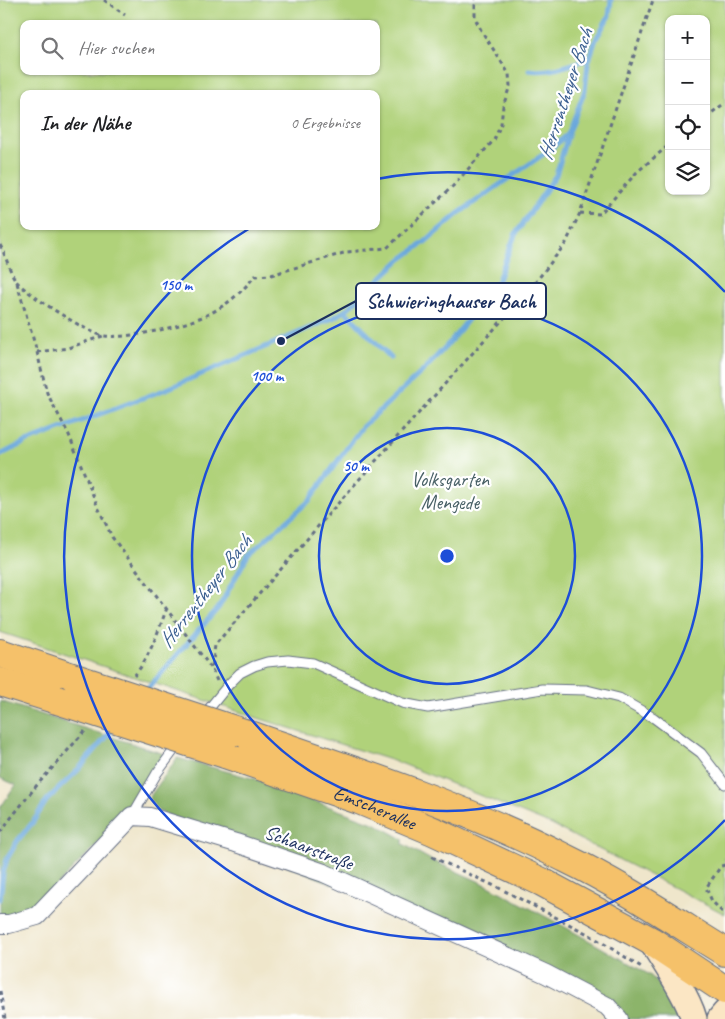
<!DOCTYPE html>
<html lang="de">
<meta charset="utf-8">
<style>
body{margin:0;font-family:Caveat,sans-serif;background:#f6f6f6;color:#202124}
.controls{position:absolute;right:15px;top:15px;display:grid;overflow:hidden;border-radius:10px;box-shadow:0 1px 4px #0004}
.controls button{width:45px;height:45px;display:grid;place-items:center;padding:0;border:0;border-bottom:1px solid #e0e0e0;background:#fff;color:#202124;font:25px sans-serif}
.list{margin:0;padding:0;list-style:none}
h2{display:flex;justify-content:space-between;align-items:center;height:65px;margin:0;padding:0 20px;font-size:21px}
h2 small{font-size:16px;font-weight:400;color:#757577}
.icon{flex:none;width:28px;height:28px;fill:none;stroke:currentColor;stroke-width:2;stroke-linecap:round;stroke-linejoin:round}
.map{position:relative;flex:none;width:725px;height:1019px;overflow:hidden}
.search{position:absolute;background:#fff;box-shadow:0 1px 4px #0004;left:20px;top:20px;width:360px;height:55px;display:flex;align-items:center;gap:12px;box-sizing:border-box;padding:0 18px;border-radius:10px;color:#757577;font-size:19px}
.panel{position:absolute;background:#fff;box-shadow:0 1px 4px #0004;left:20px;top:90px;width:360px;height:140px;border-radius:10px}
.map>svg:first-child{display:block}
.green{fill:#b0d27a;stroke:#66806c;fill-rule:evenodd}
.forest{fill:#8cb46a;stroke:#547264}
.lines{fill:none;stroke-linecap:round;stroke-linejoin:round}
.stream{stroke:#6aa8dc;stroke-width:5}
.service-casing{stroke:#656f84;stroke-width:11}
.minor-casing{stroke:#656f84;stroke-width:20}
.secondary-casing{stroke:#656f84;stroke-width:28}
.primary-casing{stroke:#656f84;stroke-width:30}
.path{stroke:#656f84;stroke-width:3;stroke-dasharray:4 4;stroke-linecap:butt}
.service{stroke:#fff;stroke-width:9}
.minor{stroke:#fff;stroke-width:18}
.secondary{stroke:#fbe6c4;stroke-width:25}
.primary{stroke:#f5c16b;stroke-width:28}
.primary-bridge-casing{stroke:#656f84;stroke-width:30;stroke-linecap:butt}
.primary-bridge{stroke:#f5c16b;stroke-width:28}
.ring{fill:none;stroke:#1d4ed8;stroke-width:2.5}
.labels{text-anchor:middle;stroke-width:4.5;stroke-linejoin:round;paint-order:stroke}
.park-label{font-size:20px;fill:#486066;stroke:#fff}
.street-label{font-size:20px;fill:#1b2f5e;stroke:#fff}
.water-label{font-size:21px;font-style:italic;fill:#3b5f90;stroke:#fff}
.centre{fill:#1d4ed8;stroke:#fff;stroke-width:2.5}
.ring-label{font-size:15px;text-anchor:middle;font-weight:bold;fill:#1d4ed8;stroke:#fff;stroke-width:4.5;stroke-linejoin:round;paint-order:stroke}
.leader{fill:none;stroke:#1b2f5e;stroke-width:2}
.callout-dot{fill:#1b2f5e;stroke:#fff;stroke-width:2}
.callout{fill:#fff;stroke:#1b2f5e;stroke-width:2}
.callout-label{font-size:21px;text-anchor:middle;font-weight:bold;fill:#1b2f5e}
</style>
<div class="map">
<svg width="725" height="1019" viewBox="0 0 725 1019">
<rect width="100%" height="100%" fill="#fff"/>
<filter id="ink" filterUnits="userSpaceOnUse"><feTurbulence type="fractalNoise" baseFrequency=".02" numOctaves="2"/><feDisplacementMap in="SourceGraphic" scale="10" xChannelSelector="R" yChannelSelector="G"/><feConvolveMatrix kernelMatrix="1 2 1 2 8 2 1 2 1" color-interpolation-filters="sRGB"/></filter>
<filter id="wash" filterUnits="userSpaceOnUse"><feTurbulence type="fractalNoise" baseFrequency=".0096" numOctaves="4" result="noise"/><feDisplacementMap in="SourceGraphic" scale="20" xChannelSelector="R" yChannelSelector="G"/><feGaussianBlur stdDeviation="1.12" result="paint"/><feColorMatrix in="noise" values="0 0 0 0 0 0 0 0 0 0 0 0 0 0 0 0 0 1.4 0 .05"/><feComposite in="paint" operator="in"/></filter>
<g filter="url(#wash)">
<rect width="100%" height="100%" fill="#efe6cb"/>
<path class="green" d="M0 0H725V914L552 825 403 764 258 718 0 632ZM669 19H706V191H669ZM24 24H376V71H24ZM24 94H376V226H24Z"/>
<path class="forest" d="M0 701 164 754 130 811 29 913 0 917V808L16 785 0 778Z
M177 758 255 779 376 824 403 839V844L431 860 487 885 565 927 650 975 663 989 671 1001 677 1019H627L601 996 158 811 149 798Z"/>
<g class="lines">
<path class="stream" d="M529 70C551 73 570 65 590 58
M345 311 391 358
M0 455 26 442 169 388 333 318 345 311 400 260 425 242 459 213 551 149 568 134
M145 692 219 607 248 555 309 501 362 427 425 369 450 342 496 285 515 235 556 175 569 132 585 90 588 63 596 39 609 16 611 0
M0 899 3 873 7 859 18 840 33 822 47 800 77 771 115 727"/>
</g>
</g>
<g filter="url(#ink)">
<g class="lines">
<defs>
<path id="service" d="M203 716 229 684 240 673 254 666 267 662 288 660 313 663 402 703 428 708 542 689 587 690 619 698 654 718 701 753 725 784
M132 816 157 773 180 742"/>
<path id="minor" d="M0 924H9L37 916 132 816 150 817 236 843 324 873 546 974 607 1006 619 1019"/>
<path id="secondary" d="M651 941C664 961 688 997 694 1019
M720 1019 725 1013"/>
<g id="primary">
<path d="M0 653 75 678"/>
<path d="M0 682 57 700"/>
<path d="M244 733C353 770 463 806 565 858 621 885 673 920 725 952"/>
<path id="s1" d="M225 754 359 800 433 831 542 882 651 941 725 990"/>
</g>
</defs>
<use href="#service" class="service-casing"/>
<use href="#minor" class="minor-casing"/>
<use href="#secondary" class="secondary-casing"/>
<use href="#primary" class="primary-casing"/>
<path class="path" d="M104 0 125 15
M706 117 725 103
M580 213 600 214 637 172 669 145
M0 245C6 255 10 275 18 283 29 295 90 335 105 336 134 339 194 324 218 309 233 300 244 289 255 276L271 275 347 252 387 248 453 186 494 140 501 124 503 106 510 86 509 74 481 30 475 18V0
M17 283 37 352 47 393 69 435 97 505 112 537 212 669
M37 352 68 348 103 336
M134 676C150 657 158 631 167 608
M217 681 212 669 215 645 347 493 531 288 566 243 580 213 653 0
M0 832 37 785 85 731
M432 857 499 888 588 934 643 968
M725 865 721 866 706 888 712 901 725 915
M0 991 5 1019"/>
<use href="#service" class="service"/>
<use href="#minor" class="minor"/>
<use href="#secondary" class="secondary"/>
<use href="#primary" class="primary"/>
<defs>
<path id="primary-bridge" d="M75 678 244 733
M57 700 225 754"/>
</defs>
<use href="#primary-bridge" class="primary-bridge-casing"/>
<use href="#primary-bridge" class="primary-bridge"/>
</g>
</g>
<g class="ring">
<circle cx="447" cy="556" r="128"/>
<circle cx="447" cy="556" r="255"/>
<path d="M725 820A383 383 0 1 1 250 228M377 179A383 383 0 0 1 725 292"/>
</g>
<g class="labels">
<g class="park-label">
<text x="450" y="486">Volksgarten<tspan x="450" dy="23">Mengede</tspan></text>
</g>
<g class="street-label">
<text dy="7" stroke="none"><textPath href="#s1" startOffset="159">Emscherallee</textPath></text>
<text transform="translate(309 847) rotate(21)" y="7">Schaarstraße</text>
</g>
<g class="water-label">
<text transform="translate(565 94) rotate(-72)" y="7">Herrentheyer Bach</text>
<text transform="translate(205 591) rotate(-52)" y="7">Herrentheyer Bach</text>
</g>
</g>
<circle cx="447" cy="556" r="8" class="centre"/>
<g class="ring-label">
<text x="176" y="290">150 m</text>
<text x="267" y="381">100 m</text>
<text x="356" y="471">50 m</text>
</g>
<path class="leader" d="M281 341L356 301"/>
<circle class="callout-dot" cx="281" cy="341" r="5"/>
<rect class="callout" x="356" y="283" width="190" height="36" rx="5"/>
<g class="callout-label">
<text x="451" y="308">Schwieringhauser Bach</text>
</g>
</svg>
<div class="controls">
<button>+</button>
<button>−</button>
<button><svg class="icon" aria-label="locate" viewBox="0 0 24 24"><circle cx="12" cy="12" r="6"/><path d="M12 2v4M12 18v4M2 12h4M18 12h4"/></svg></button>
<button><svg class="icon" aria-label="layers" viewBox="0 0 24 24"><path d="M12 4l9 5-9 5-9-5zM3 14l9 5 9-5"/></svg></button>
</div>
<div class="search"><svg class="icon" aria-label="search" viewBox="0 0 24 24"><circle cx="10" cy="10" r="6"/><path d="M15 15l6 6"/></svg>Hier suchen</div>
<section class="panel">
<h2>In der Nähe<small>0 Ergebnisse</small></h2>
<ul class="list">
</ul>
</section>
</div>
